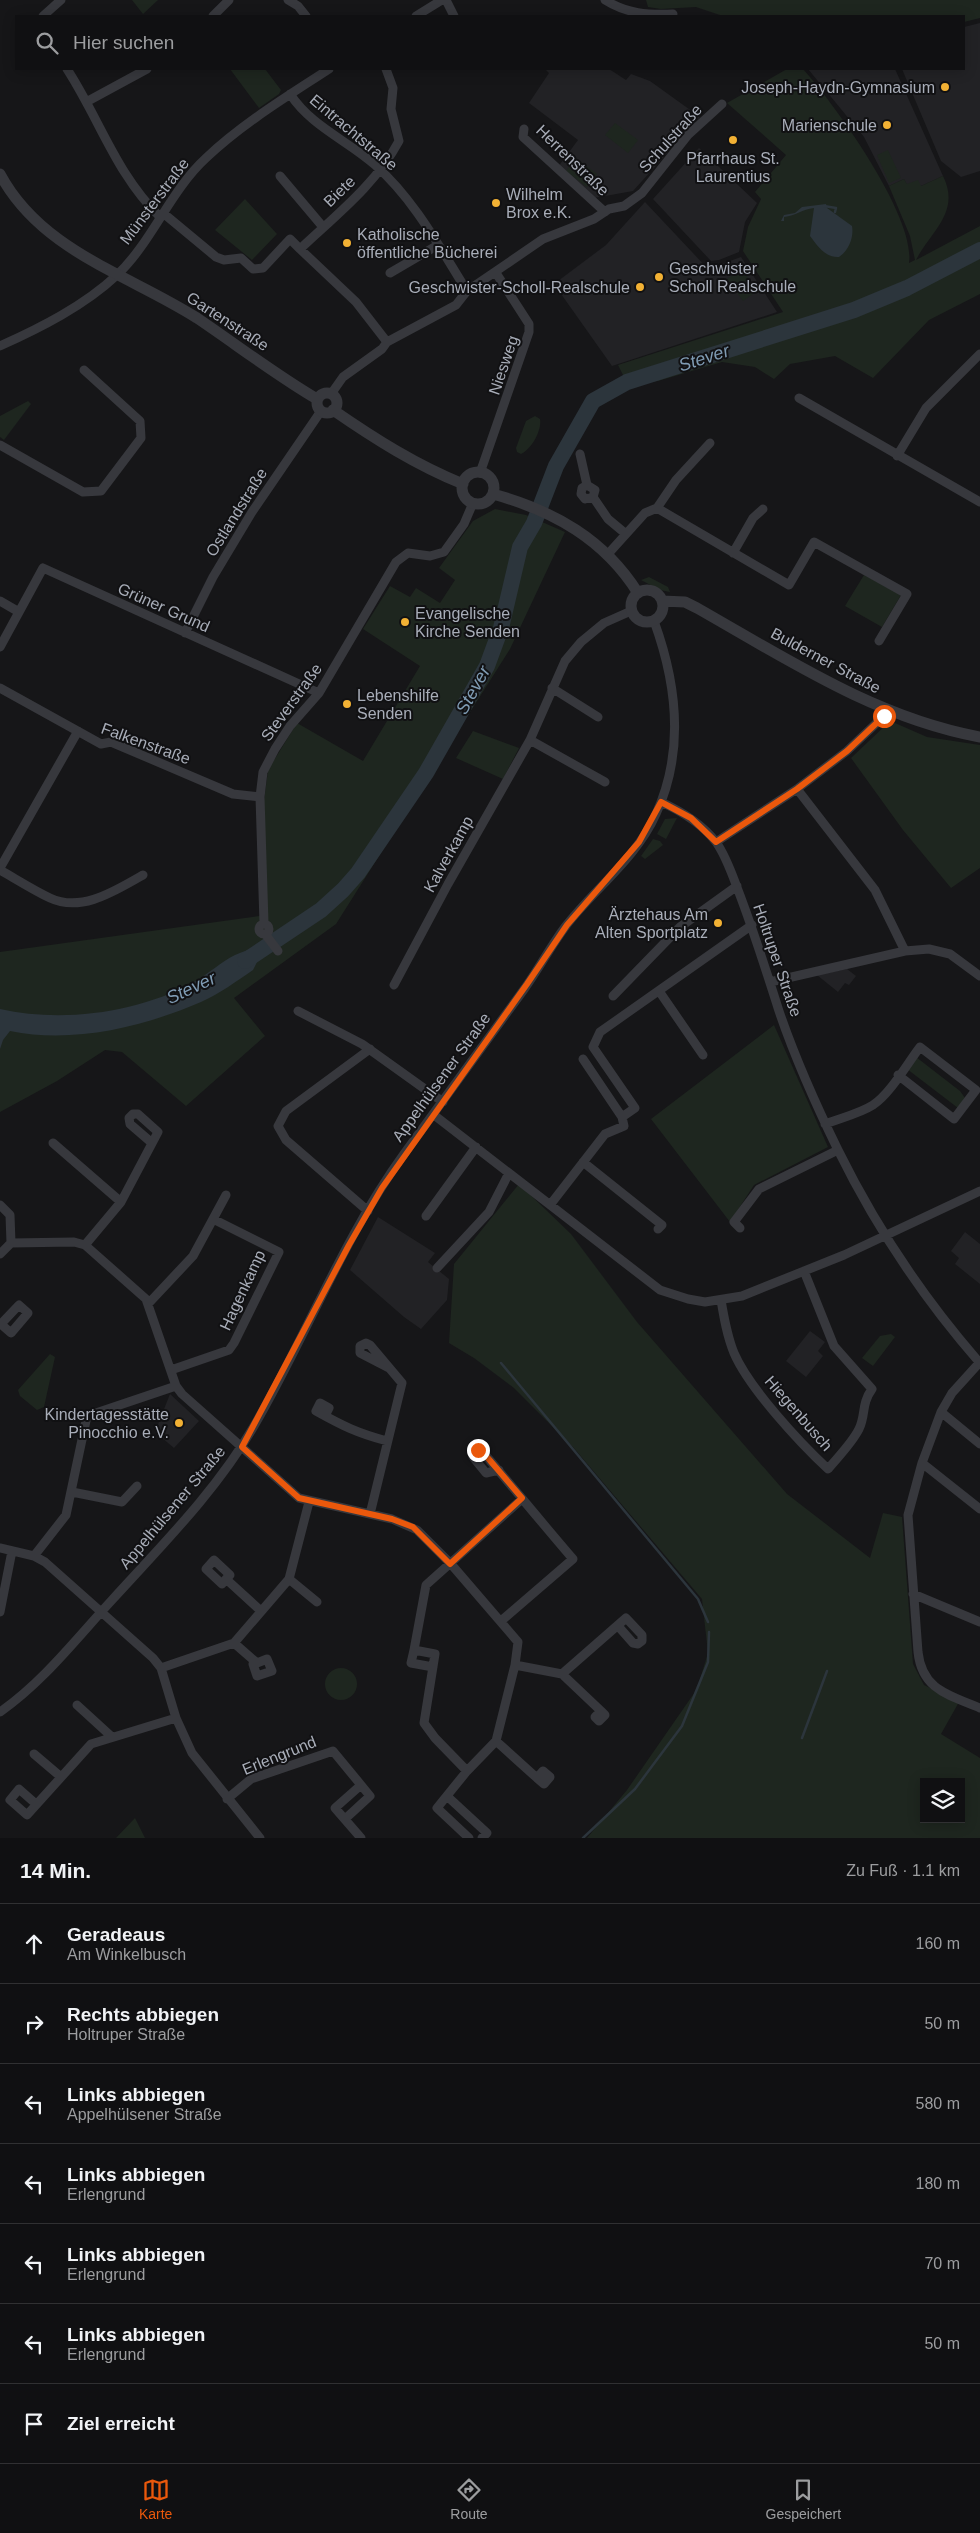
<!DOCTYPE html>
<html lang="de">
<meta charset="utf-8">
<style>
body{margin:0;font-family:Arial,sans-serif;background:#1e1e20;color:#f1f3f6}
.controls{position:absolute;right:15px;bottom:15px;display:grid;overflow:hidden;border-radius:0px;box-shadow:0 2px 12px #0003}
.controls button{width:45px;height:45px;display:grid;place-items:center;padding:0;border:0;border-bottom:1px solid #303032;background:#101012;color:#f1f3f6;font:25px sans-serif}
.stop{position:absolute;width:15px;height:15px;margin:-11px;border:4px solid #ea580c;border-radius:50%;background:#fff}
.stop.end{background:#ea580c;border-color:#fff;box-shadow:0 1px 5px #0008}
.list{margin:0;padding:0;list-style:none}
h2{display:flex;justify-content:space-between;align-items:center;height:65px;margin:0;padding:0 20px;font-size:21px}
h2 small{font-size:16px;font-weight:400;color:#9c9d9f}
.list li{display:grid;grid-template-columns:32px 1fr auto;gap:15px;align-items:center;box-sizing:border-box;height:80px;padding:0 20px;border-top:1px solid #303032}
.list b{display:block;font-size:19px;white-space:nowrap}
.list p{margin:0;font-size:16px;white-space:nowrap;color:#9c9d9f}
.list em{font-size:16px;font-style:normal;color:#9c9d9f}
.icon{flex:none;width:28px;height:28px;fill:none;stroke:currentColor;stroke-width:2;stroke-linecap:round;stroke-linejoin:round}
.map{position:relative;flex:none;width:980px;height:1838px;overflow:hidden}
.search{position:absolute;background:#101012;box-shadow:0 2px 12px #0003;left:15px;right:15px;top:15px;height:55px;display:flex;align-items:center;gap:12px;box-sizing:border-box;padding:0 18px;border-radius:0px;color:#9c9d9f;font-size:19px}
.sheet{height:625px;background:#101012}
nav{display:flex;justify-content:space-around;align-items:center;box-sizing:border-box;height:70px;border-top:1px solid #303032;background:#101012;font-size:14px;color:#9c9d9f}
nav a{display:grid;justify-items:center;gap:2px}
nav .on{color:#ea580c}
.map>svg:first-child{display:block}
.built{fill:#222225}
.green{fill:#1e261f;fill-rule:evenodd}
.water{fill:#2c353c}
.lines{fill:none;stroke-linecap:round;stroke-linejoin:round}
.stream{stroke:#2c353c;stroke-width:2.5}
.river{stroke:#2c353c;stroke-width:16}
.minor{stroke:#37383d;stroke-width:9}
.tertiary{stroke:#37383d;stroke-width:11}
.route{stroke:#ea580c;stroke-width:6}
.poi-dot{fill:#f2b134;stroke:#111113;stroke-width:2}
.labels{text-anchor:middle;stroke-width:4;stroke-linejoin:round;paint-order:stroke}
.poi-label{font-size:16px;fill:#a8adb8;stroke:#111113;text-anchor:end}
.street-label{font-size:16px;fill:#a8adb8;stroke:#111113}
.water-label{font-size:18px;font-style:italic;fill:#7f9bb3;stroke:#111113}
</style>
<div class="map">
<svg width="980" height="1838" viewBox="0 0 980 1838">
<rect width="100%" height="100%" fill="#161618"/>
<path class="built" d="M980 23V171L961 177 941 161 902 69H964V27Z
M545 69H609L626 80 631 74 650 81 700 117 633 191 594 198 558 167 578 140 529 103 549 73Z
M808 69H895L943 176 921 186 907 185 904 179 889 186 864 137Z
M699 148 757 203 745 222 739 252 719 260 711 261 653 199Z
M645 202 708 269 741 257 777 312 612 366 554 284 606 245Z
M847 969 856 976 849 985 845 983 838 992 817 975Z
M378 1217 435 1253 428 1262 449 1279 447 1300 421 1329 404 1317 350 1270Z
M965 1232 980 1244V1284L955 1264 959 1258 951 1251Z
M810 1331 825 1342 818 1351 823 1356 806 1377 786 1361Z
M170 1394 199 1421 174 1448 155 1432Z"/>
<path class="green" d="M132 0H158L143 14Z
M646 0H980V18L964 22V16H723L696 7 661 9 648 7Z
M230 69H265L281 90 279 94 259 108Z
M787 69H803C833 102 916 216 909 263L915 260 910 236 889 186 904 179 907 184 918 180 921 186 943 176C961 212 931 231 916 260L980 226V294L929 320 873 378 835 356 790 364 774 379 755 367 722 362 658 381 628 385 618 365 783 312 743 251 748 227 761 199 755 192 786 155 727 103Z
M615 123 638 140 628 153 605 135Z
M888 150 901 178 889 183 877 155Z
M576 158 597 174 587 187 566 171Z
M245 199 277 234 252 260 215 230Z
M742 269 757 291 743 301 727 279Z
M28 401 31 404 4 440 0 437V416Z
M535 416 540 419C542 430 532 449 521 454L517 452 516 448 526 421Z
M495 509 526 515 565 532 510 649 336 924 234 998 265 1036 186 1106 122 1052 105 1050 57 1081 0 1112V952L266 915 264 801 268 770 297 723 363 761 420 666 363 629 390 586 410 597 416 588 440 603 455 580 439 568 473 521Z
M864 575 901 595 882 627 845 606Z
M649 577 668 587 670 592 660 590 641 580Z
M895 723 927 737 980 745V868L951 888 903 830 851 758 887 724Z
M473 731 519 748 503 779 456 758Z
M677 818 666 839 657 834 665 819Z
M653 839 660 841 663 845 645 859 641 856Z
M774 1025 828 1147 754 1185 730 1222 651 1119Z
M916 1057 960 1091 965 1098 958 1108 907 1069Z
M519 1184 571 1234 637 1322 787 1494 870 1558 883 1513 902 1517 913 1664 924 1685 959 1702 941 1734 980 1758V1838H587L627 1790 697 1689 708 1653 702 1599 573 1447 514 1388 474 1358 449 1343 454 1264ZM924 1782H961V1819H924Z
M891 1334 895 1337 873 1366 862 1358 880 1336Z
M50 1354 55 1357 44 1407 37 1410 20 1396 18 1390Z
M325 1684a16 16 0 1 1 32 0a16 16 0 1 1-32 0Z
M135 1818 145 1838H116Z"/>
<path class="water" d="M826 204 827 208 852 226C854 237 849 250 839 257 825 258 817 245 810 236L814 208C802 209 796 216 784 217V221H781L784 215 795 213 802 207Z
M260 944 267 955 257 962 253 970C237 981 219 994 201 1002 143 1027 73 1044 10 1031L3 1040 0 1049V1009C62 1023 138 1013 194 982 208 974 221 962 235 955 244 951 252 950 260 944Z"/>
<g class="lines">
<path class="stream" d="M824 206 836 208 835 212
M501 1363 698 1599 708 1622
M802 1738 827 1671
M583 1838 635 1789 682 1726 708 1662 709 1632"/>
<path class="river" d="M245 961 321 910 343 890 358 873 426 773 487 666 501 628 520 547 534 523 556 466 593 401 627 382 854 310 907 288 980 250"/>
<path class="minor" d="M288 0 298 6 306 16
M446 0 454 16
M605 0C627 14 648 15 673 14
M43 16 61 0
M213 16 229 0
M416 16 442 0
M67 69C100 120 116 174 160 217
M290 94C312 127 347 140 375 165 414 199 440 248 467 291
M88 101 147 69
M524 129 523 137 605 212
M280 176 323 227
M163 213 216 257 224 260 241 258 253 269 263 268 290 239 300 249C335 216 376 184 399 141L391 109 393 88 386 69
M300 249 356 302 387 342
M390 273 438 245
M0 346C40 328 84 306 117 275 152 242 170 191 206 158 243 123 288 96 329 69
M331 394 343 377 382 349 387 342 456 305 467 291 543 239 594 219 609 209 624 206 642 193 688 135 722 104
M799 398 980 502
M0 445 83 492 101 491 141 438 140 421 84 370
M580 454 587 485 595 490 593 497 608 519 626 534
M897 456 926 408 980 354
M480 473 529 332V324L496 273
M587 485 582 488 581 494 585 499 593 497
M657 508 789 585 814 542 907 594 879 641
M733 553 753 518 763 509
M608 554 645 513 657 508 676 480 710 443
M0 601 19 612
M185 633 213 577 252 512 321 411
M0 647 43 568 319 693
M0 688 101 744 111 742 233 794 260 797
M552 688 598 717
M530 740 605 782
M797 789 875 890 905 951
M661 802C681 811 702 824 716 842 726 856 732 874 738 890 753 929 766 970 779 1011 795 1058 816 1105 838 1150 876 1227 923 1298 980 1363
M716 842 797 789 847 751 884 716 887 710
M0 868 78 731
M0 870C16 879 33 890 50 898 82 913 116 890 143 875
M264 923 260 797 263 772 275 749 290 726 319 693 396 562 408 553 430 556 444 552 464 524 473 503
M259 929a5 5 0 1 1 10 0a5 5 0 1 1-10 0Z
M265 934 278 951
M770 982 905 951 929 949 950 954 980 976
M394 985 448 884 530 740 565 661 581 642 604 623 631 611
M659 991 703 1055
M613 996 680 927 737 886
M298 1011 362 1044 443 1102
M434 1115 660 1290 688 1299 705 1302 742 1296 844 1255 980 1191
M622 1117 635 1108 593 1047 600 1032 752 925
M825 1124C840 1118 859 1114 873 1105 890 1094 907 1064 920 1047L976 1090 954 1119 898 1075
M53 1143 121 1202
M583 1162 662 1225 658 1229
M0 1205 10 1215 11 1243
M550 1205 605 1134 624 1126 622 1117 583 1059
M368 1211 286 1140 278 1126 286 1111 370 1049
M426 1216 476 1147
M740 1228 734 1222 759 1189 838 1150
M85 1245 121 1202 158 1132 138 1114H133L129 1118 130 1124 152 1143
M0 1254 11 1243 74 1242 85 1245 146 1299 176 1386 182 1394 299 1498 392 1519 417 1530 451 1564 518 1642 515 1665 496 1741 467 1771 437 1808 469 1838
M437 1268 489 1212 509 1173
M721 1300C724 1318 727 1336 734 1353 749 1388 800 1443 828 1469 838 1457 852 1443 859 1429 866 1415 861 1404 872 1389L834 1346 804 1271
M148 1304 193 1256 226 1195
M0 1323 1 1324 11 1333 28 1313 19 1305 1 1324
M980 1362 952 1393 941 1412 922 1463 908 1515 918 1652C922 1690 949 1695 980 1708
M171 1370 229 1350 234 1343 279 1252 213 1219
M941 1412 980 1444
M325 1416 329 1408 320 1403 316 1411C343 1426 357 1433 387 1441
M922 1463 980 1509
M499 1470 486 1473 473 1457 474 1453 481 1450C512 1486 542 1523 573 1559L501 1621
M72 1492 122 1502 137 1486
M370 1514 402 1383 370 1345 366 1343 360 1346V1353L389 1368
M0 1548 34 1556 45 1562 153 1658 161 1668 176 1718 192 1753 260 1838
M34 1556 66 1515 87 1416 176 1386
M226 1579 222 1584 206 1569 214 1560 230 1575 226 1579 261 1611
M289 1579 317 1602
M913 1594 980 1622
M0 1612 12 1551
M234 1643 257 1663 253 1664 257 1676 272 1671 267 1659 257 1663
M414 1650 426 1585 522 1499
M515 1665 562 1674 601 1711 605 1715 599 1721 595 1717 601 1711
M433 1667 411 1663 414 1650 435 1654 424 1723 435 1738 467 1771
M161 1668 234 1643 289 1579 309 1502
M562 1674 626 1618 642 1635V1641L638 1644 633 1643 618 1626
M77 1705 112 1737
M0 1712C44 1681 76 1639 112 1600 162 1545 217 1490 254 1426 306 1337 343 1238 404 1154 445 1098 485 1043 525 988 539 968 551 946 565 927 594 889 636 859 656 814 685 751 677 684 654 621
M496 1741 537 1778 544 1784 550 1777 543 1771 537 1778
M34 1754 61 1777
M448 1797 487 1833 482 1838
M227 1799 251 1779 333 1751 361 1785 335 1808 361 1838
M36 1804 19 1789 10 1800 27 1815 91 1744 176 1718
M345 1819 370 1796 361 1785"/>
<path class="tertiary" d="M0 174C41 251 128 274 197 318 237 345 276 375 317 399
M317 403a10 10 0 1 1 20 0a10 10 0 1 1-20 0Z
M333 410C375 439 416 465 463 484
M462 488a16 16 0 1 1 32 0a16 16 0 1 1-32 0Z
M493 494C554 511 604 539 638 593
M631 606a16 16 0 1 1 32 0a16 16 0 1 1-32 0Z
M662 601 685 602 697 608C787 659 876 718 980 737"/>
</g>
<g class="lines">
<path class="route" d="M478 1450H481L522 1498 450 1564 413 1527 392 1519 299 1498 242 1447 349 1245 382 1188 527 984 567 925 639 842 661 802 691 818 716 842 797 789 847 751 884 716"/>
</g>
<g class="poi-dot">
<circle cx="945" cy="87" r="5"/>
<circle cx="887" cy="125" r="5"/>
<circle cx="733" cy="140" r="5"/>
<circle cx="496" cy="203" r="5"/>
<circle cx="347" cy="243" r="5"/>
<circle cx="659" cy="277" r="5"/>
<circle cx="640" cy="287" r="5"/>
<circle cx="405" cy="622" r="5"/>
<circle cx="347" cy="704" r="5"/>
<circle cx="718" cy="923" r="5"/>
<circle cx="179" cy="1423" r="5"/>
</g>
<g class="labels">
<g class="poi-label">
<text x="935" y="93">Joseph-Haydn-Gymnasium</text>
<text x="877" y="131">Marienschule</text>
<text x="733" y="164" text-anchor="middle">Pfarrhaus St.<tspan x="733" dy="18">Laurentius</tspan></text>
<text x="506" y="200" text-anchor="start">Wilhelm<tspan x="506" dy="18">Brox e.K.</tspan></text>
<text x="357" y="240" text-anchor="start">Katholische<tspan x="357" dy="18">öffentliche Bücherei</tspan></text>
<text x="669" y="274" text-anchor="start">Geschwister<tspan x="669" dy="18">Scholl Realschule</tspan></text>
<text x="630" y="293">Geschwister-Scholl-Realschule</text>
<text x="415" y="619" text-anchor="start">Evangelische<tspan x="415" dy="18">Kirche Senden</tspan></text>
<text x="357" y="701" text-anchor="start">Lebenshilfe<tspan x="357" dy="18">Senden</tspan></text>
<text x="708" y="920">Ärztehaus Am<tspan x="708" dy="18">Alten Sportplatz</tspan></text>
<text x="169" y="1420">Kindertagesstätte<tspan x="169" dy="18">Pinocchio e.V.</tspan></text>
</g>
<g class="street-label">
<text transform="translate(354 132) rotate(40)" y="6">Eintrachtstraße</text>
<text transform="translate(670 138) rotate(-48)" y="6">Schulstraße</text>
<text transform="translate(573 160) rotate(44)" y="6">Herrenstraße</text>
<text transform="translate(339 191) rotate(-44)" y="6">Biete</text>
<text transform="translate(154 201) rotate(-53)" y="6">Münsterstraße</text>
<text transform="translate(228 321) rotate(33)" y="6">Gartenstraße</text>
<text transform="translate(503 365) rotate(-71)" y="6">Niesweg</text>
<text transform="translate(236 512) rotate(-58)" y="6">Ostlandstraße</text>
<text transform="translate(164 607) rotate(24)" y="6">Grüner Grund</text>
<text transform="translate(826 660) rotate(28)" y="6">Bulderner Straße</text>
<text transform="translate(291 702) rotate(-54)" y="6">Steverstraße</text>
<text transform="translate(146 743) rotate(20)" y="6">Falkenstraße</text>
<text transform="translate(448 854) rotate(-61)" y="6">Kalverkamp</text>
<text transform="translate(778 960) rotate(71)" y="6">Holtruper Straße</text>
<text transform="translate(441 1077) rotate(-54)" y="6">Appelhülsener Straße</text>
<text transform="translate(242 1290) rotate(-65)" y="6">Hagenkamp</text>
<text transform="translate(799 1413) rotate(49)" y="6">Hiegenbusch</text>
<text transform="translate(172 1507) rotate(-50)" y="6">Appelhülsener Straße</text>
<text transform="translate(279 1755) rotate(-22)" y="6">Erlengrund</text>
</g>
<g class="water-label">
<text transform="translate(704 358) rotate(-18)" y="6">Stever</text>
<text transform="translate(473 690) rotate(-61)" y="6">Stever</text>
<text transform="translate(191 988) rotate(-25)" y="6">Stever</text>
</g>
</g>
</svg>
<div class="controls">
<button><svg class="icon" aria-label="layers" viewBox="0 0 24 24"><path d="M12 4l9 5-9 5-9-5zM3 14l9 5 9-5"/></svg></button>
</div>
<div class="stop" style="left:884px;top:716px"></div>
<div class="stop end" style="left:478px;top:1450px"></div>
<div class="search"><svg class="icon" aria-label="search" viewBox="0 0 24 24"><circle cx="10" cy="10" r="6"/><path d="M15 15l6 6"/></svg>Hier suchen</div>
</div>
<section class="sheet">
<h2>14 Min.<small>Zu Fuß · 1.1 km</small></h2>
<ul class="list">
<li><svg class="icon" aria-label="ahead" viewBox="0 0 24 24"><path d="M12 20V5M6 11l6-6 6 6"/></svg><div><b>Geradeaus</b><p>Am Winkelbusch</p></div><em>160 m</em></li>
<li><svg class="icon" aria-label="right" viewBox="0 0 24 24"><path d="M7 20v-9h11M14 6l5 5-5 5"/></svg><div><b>Rechts abbiegen</b><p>Holtruper Straße</p></div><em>50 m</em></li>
<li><svg class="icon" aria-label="left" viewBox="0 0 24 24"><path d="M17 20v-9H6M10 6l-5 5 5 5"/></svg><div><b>Links abbiegen</b><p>Appelhülsener Straße</p></div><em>580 m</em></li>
<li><svg class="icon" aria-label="left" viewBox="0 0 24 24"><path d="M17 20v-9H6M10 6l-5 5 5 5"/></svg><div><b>Links abbiegen</b><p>Erlengrund</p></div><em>180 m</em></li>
<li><svg class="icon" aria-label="left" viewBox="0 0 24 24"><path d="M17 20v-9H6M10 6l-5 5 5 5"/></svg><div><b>Links abbiegen</b><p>Erlengrund</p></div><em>70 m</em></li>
<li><svg class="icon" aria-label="left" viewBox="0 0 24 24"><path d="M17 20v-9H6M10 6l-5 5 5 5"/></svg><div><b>Links abbiegen</b><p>Erlengrund</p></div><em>50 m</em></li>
<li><svg class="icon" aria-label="arrive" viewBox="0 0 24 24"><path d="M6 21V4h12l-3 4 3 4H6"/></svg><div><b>Ziel erreicht</b></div></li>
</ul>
</section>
<nav>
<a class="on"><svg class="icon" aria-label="map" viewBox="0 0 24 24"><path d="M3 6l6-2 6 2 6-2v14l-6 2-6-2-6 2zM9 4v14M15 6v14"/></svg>Karte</a>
<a><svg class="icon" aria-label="directions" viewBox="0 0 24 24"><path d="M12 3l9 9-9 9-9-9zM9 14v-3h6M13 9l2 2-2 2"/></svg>Route</a>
<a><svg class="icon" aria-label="saved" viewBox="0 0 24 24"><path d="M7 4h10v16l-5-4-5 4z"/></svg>Gespeichert</a>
</nav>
